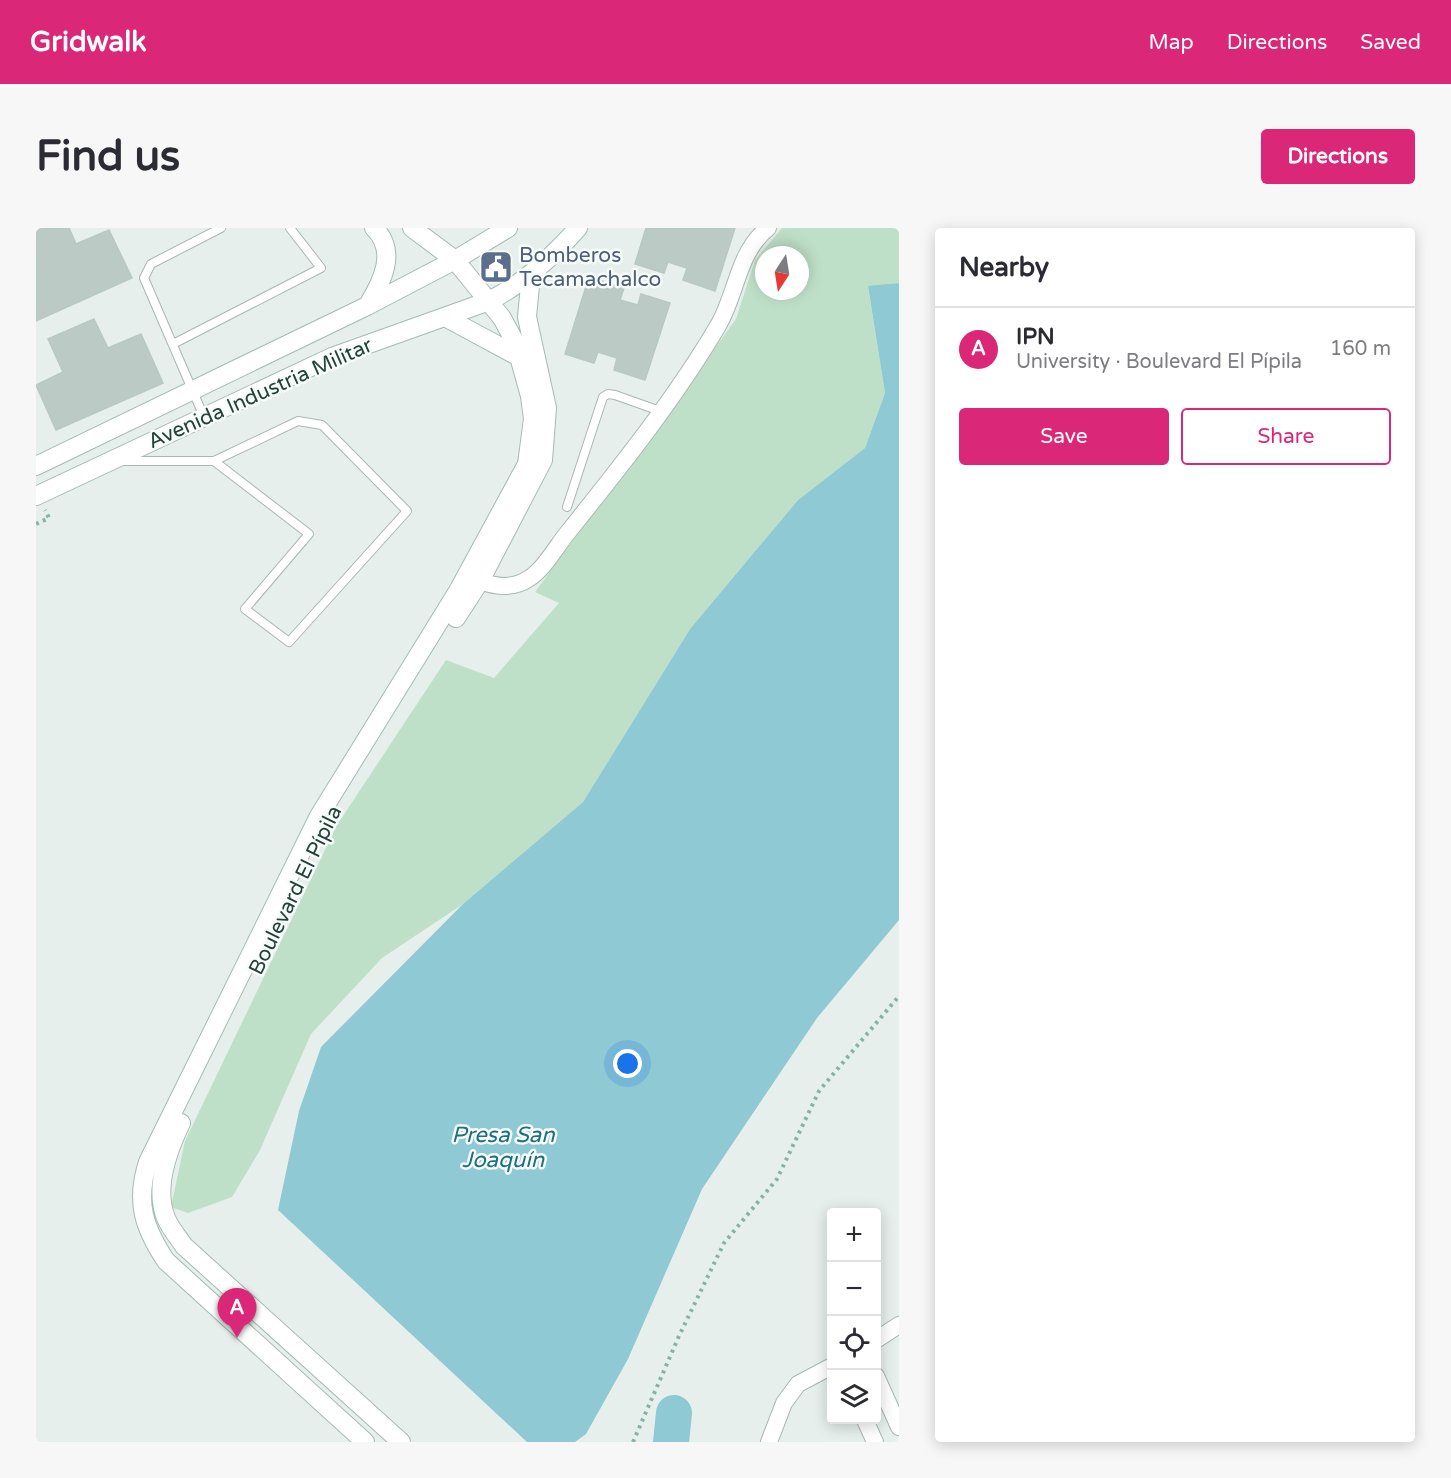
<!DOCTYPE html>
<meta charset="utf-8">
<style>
body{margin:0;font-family:"Varela Round",sans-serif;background:#f7f7f7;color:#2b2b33}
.controls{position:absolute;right:18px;bottom:18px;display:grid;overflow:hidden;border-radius:6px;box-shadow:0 3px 15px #0003}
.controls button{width:54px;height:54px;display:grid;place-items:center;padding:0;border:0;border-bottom:2px solid #e1e1e2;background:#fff;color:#2b2b33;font:30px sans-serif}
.compass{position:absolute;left:719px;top:18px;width:54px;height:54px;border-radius:50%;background:#fff;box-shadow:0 3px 15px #0003;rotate:192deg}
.you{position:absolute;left:592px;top:836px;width:21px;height:21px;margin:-15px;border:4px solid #fff;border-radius:50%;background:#1a73e8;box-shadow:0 0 0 9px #1a73e833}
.badge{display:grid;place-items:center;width:39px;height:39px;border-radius:50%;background:#db2777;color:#fff;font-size:20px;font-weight:700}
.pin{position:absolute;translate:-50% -50px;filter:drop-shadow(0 2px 3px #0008)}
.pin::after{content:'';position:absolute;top:32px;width:21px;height:18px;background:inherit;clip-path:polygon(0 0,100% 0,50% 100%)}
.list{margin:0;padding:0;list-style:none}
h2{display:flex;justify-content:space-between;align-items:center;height:78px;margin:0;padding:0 24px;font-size:26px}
h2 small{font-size:20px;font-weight:400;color:#7c7c81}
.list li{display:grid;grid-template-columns:39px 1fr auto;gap:18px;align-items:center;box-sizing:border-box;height:84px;padding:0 24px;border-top:2px solid #e1e1e2}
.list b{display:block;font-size:22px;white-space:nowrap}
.list p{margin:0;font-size:20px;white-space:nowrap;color:#7c7c81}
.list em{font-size:20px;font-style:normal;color:#7c7c81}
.actions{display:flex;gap:12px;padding:18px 24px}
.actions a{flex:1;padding:14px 0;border:2px solid #db2777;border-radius:6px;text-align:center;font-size:21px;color:#db2777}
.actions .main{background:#db2777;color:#fff}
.icon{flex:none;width:33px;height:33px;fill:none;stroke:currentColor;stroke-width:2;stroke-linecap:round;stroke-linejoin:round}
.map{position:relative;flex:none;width:863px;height:1214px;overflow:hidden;border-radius:6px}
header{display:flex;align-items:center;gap:36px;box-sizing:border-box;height:84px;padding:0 30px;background:#db2777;color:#fff}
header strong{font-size:28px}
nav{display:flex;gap:33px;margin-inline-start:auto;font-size:21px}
.intro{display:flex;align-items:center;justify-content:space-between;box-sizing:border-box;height:144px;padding:0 36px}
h1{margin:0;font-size:42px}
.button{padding:15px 27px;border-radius:6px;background:#db2777;color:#fff;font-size:21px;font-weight:700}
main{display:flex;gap:36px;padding:0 36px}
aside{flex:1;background:#fff;border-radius:6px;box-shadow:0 3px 15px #0003}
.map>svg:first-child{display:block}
.green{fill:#bfe0c8;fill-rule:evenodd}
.water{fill:#8ec9d4}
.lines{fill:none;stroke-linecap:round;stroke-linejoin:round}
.river{stroke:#8ec9d4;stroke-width:36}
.building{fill:#bbcac4;stroke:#b8c9c2;stroke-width:1.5}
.lane-casing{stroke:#a8b8b2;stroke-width:10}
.street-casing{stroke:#a8b8b2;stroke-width:18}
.secondary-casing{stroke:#a4bbb3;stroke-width:20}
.path{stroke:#86b3a5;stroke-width:4;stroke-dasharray:3 4.5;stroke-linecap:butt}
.lane{stroke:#fff;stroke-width:8}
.street{stroke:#fff;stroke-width:16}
.secondary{stroke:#fff;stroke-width:18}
.labels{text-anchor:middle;stroke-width:5;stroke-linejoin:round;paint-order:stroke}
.service-label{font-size:21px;fill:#4e5e75;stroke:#f7fbf9;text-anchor:start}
.street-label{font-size:21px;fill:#24423a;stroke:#f7fbf9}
.water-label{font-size:22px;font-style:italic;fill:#1c6f80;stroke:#f7fbf9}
</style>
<header>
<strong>Gridwalk</strong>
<nav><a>Map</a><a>Directions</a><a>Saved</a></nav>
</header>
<div class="intro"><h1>Find us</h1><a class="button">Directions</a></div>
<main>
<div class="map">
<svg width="863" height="1214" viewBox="0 0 863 1214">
<rect width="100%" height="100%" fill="#e6efeb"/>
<path class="green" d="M746 0H863V55L832 59 849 165 829 220 762 272 654 401 547 574 427 676 346 730 275 806 224 922 196 969 152 985 135 979 149 913 301 597 410 432 458 450 523 375 499 364 700 91 719 32ZM728 27H764V63H728Z"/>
<path class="water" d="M863 55V692L781 790 666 961 592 1131 550 1206 539 1214H491L242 982 263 883 285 819 427 676 547 574 654 401 762 272 829 220 849 165 832 58Z"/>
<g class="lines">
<path class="river" d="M635 1214 638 1185"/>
</g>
<path class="building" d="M0 0H33L40 16 73 2 96 50 0 93Z
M610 0H699L679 63 647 52 651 40 632 34 628 45 599 36Z
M553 49 588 60 584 72 602 77 605 66 634 75 609 152 578 142 581 130 562 124 558 135 529 126Z
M58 91 72 120 105 106 127 155 20 202 0 157 27 144 12 111Z"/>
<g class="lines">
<defs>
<path id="lane" d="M137 116 285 40 254 0
M168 189 108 50 115 36 185 0
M86 233H178L262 193 286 197 371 283 253 414 209 381 273 306 178 233
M531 279 567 169 572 166 579 167 624 183"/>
<path id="street" d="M444 353C460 359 477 361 492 351 508 342 521 317 533 303 585 238 641 168 683 96 701 64 702 24 732 0
M840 1112 863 1097
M840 1148 863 1199
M829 1192 839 1214
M733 1214 748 1175 762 1156 796 1138"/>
<path id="secondary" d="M332 77C346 54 362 23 338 0
M409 89 485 130
M0 238 331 78 419 32 472 0
M0 268 296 129 453 73C488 55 515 30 542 0
M420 390 444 353 507 232 511 180 491 89 495 47
M145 895C132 922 118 961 130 990 134 1000 142 1009 148 1018L365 1214
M329 1214 130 1033C108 1000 99 974 112 934L283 588 422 363 491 236 497 191 494 168 479 114 466 90 419 32 376 0"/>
</defs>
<use href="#lane" class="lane-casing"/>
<use href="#street" class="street-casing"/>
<use href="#secondary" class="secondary-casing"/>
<path class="path" d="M0 296 13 290 9 282
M597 1214 643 1108 688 1015 741 951 783 863 863 768"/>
<use href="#lane" class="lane"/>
<use href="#street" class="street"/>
<use href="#secondary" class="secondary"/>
</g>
<defs>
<symbol id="civic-square" viewBox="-11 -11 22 22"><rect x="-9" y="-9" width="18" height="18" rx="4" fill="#5c6f8a" stroke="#f7fbf9"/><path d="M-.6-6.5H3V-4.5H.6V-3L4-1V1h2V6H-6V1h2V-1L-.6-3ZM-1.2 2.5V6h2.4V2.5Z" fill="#fff"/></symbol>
</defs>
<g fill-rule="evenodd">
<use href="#civic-square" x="441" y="20" width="38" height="38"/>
</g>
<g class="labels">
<g class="service-label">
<text x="483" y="34">Bomberos<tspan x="483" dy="24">Tecamachalco</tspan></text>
</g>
<g class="street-label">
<text transform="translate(224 165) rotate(-24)" y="7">Avenida Industria Militar</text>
<text transform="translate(259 662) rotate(-64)" y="7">Boulevard El Pípila</text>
</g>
<g class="water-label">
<text x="467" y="914">Presa San<tspan x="467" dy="25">Joaquín</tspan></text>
</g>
</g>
</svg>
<div class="controls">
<button>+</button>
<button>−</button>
<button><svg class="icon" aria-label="locate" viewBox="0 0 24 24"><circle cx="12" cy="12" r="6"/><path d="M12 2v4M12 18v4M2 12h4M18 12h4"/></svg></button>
<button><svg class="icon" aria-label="layers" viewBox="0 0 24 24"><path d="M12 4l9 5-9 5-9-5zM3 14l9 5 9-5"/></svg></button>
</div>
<svg class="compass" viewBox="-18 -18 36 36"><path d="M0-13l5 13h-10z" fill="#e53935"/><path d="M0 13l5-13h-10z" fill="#7c7c81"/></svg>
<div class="you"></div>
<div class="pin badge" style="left:201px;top:1110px">A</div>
</div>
<aside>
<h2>Nearby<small></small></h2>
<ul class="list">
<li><span class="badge">A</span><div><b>IPN</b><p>University · Boulevard El Pípila</p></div><em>160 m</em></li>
</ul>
<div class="actions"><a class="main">Save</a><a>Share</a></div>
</aside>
</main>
